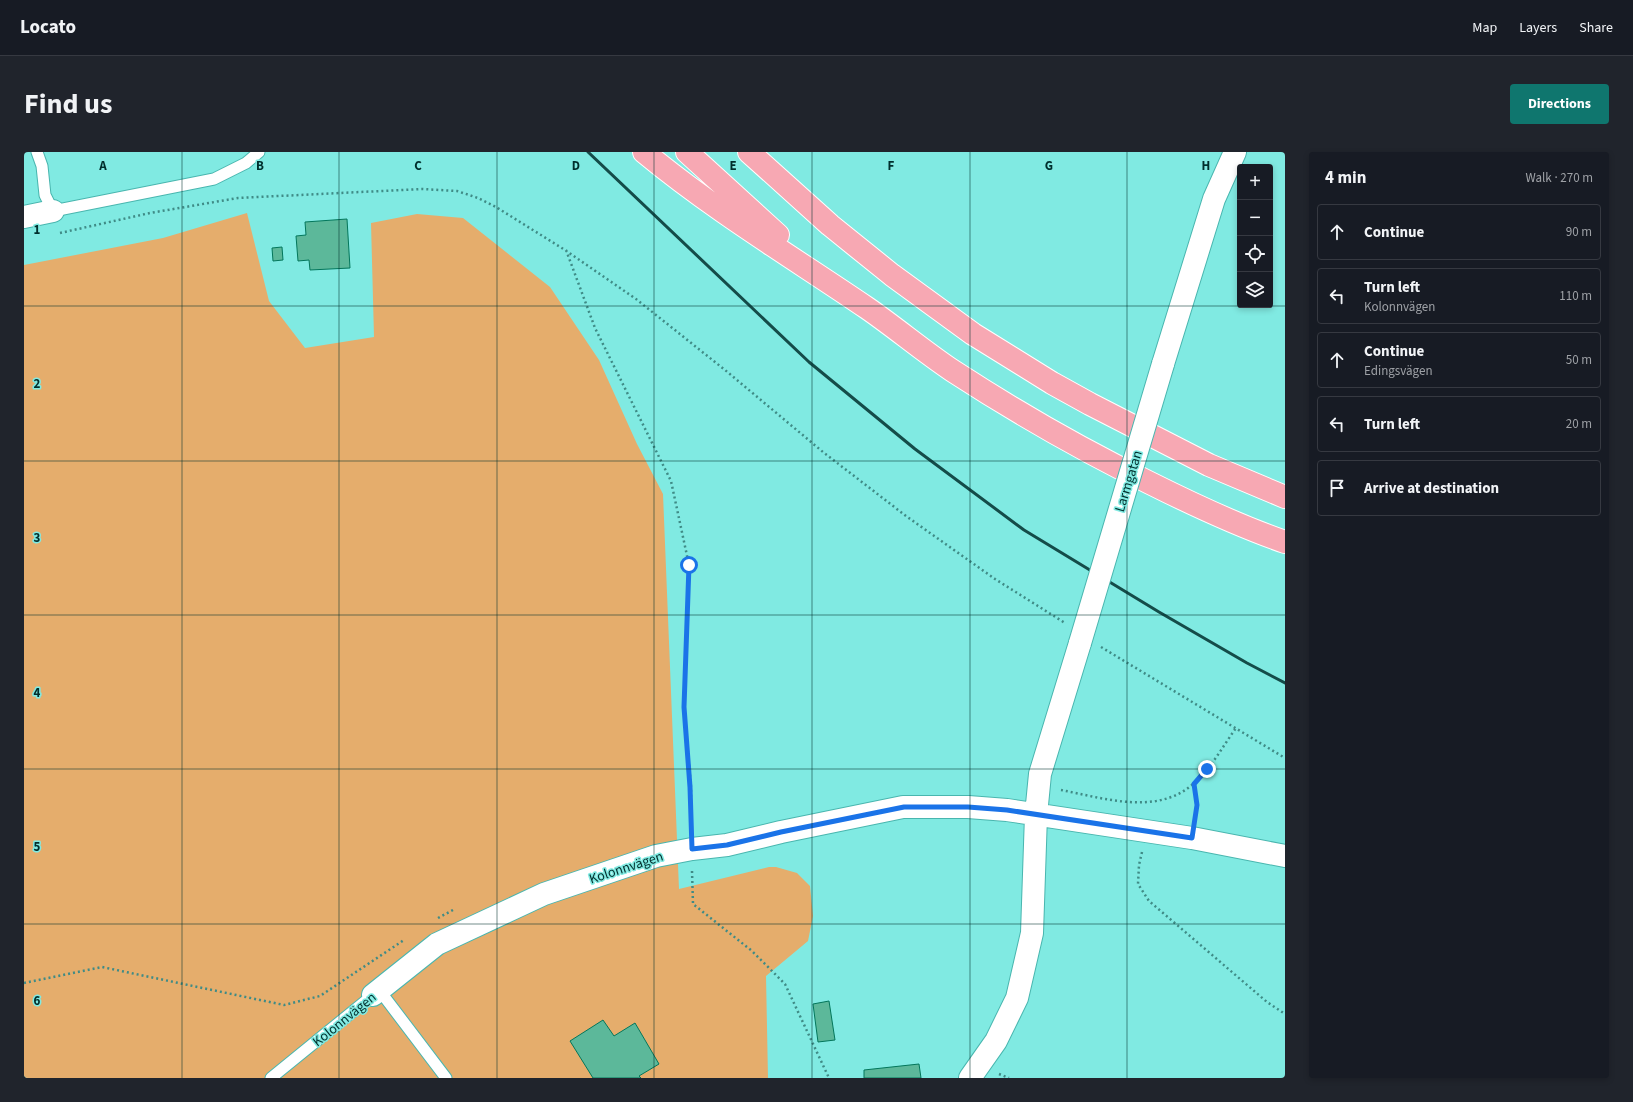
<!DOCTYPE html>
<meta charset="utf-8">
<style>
body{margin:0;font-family:"Source Sans 3",sans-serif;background:#20242c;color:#f1f3f6}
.controls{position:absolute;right:12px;top:12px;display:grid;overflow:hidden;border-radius:4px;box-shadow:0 2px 6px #0003}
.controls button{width:36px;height:36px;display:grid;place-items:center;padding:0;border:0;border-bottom:1px solid #363941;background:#171b24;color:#f1f3f6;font:20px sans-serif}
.stop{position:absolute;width:12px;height:12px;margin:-9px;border:3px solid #1a73e8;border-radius:50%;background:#fff}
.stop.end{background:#1a73e8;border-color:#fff;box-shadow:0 1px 4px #0008}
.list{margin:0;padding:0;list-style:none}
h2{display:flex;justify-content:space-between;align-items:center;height:52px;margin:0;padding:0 16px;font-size:17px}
h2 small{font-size:13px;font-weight:400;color:#9ea1a6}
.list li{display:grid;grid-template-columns:26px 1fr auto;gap:12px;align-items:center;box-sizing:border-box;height:56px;margin:0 8px 8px;padding:0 8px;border:1px solid #363941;border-radius:4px}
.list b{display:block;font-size:15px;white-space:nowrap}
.list p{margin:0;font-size:13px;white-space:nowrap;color:#9ea1a6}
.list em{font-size:13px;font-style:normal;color:#9ea1a6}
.icon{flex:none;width:22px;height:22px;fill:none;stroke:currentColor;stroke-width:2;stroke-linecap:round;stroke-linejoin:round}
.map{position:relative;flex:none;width:1261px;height:926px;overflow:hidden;border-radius:4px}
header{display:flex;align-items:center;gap:24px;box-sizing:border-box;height:56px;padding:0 20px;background:#171b24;border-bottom:1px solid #363941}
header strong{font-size:19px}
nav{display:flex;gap:22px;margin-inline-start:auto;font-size:14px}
.intro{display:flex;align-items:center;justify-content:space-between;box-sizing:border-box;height:96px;padding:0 24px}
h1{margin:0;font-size:28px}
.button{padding:10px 18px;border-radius:4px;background:#0f766e;color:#fff;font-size:14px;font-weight:700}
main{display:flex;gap:24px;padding:0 24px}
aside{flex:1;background:#171b24;border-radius:4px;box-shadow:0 2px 6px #0003}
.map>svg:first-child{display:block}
.green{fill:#e5ad6c}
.building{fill:#5cb89a;stroke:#03765b}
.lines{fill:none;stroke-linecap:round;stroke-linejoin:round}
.service-casing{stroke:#49b6af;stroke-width:13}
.minor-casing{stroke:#49b6af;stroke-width:24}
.motorway-casing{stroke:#fff;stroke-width:24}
.path{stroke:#3f8b86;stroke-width:2.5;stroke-dasharray:2 3;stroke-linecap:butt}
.service{stroke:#fff;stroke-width:11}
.minor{stroke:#fff;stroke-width:22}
.motorway{stroke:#f7a8b3;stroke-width:22}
.rail{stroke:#144c49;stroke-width:3}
.minor-bridge-casing{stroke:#49b6af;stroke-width:24;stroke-linecap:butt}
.minor-bridge{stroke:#fff;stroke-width:22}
.route{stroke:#1a73e8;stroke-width:5}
.grid{fill:none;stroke:#002f2d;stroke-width:1;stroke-opacity:0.55}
.labels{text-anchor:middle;stroke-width:3;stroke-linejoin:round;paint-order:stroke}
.street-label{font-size:14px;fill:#002f2d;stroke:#80eae2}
.grid-label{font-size:13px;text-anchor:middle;font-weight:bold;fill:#002f2d;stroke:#80eae2;stroke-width:3;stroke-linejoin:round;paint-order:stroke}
</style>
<header>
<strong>Locato</strong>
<nav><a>Map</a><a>Layers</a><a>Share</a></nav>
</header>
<div class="intro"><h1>Find us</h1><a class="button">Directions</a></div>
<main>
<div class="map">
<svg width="1261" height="926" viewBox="0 0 1261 926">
<rect width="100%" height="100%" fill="#80eae2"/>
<path class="green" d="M223 61 245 149 281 196 350 185 347 71 393 62 439 66 526 135 575 208 613 292 639 342 655 737 745 715H752L773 721 786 734 789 764 784 789 742 824 744 926H0V113L139 86Z"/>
<path class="building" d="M323 67 326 116 286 118 285 108 274 109 272 84 282 83 281 70Z
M258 95 259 108 249 109 248 96Z
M805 849 811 888 794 890 789 852Z
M579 868 590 884 611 871 635 912 615 924 617 926H569L546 889Z
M895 912 897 926H840V918Z"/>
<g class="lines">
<defs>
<path id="service" d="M13 0 18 14 21 43 29 59 190 27 222 11 235 0
M356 839 422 926
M247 926 349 843"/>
<path id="minor" d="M0 65 29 59
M1139 212 1190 47 1211 0
M349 843 413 792 520 742 632 704 668 697 703 693 757 680 879 655H944L983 658 1168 686 1261 704
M946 926 972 889 993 846 1008 781 1012 663 1016 622 1056 491"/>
<path id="motorway" d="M620 0C690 58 768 105 843 156 872 176 899 199 929 219 992 260 1058 298 1126 331 1170 353 1215 374 1261 390
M663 0 754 83
M725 0 806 73 868 123 949 182 1028 231 1066 252 1185 313 1261 345"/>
</defs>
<use href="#service" class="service-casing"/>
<use href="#minor" class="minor-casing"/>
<use href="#motorway" class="motorway-casing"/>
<path class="path" d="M36 81 126 61 214 46 398 37 433 39 454 46 472 55 541 98 612 147 701 218 799 300 882 364 971 427 1041 471
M542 98 571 176 647 329 665 413 660 555 667 635V676
M1077 495 1261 606
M1170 632 1173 653 1171 664
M1037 638C1079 646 1133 664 1169 632 1186 618 1199 594 1212 576
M1118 700 1115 713 1114 732 1125 749 1243 850 1261 862
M668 719 669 752 728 799 761 832 805 926
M414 766 429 758
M0 831 78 815 260 853 296 844 380 788
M975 922 985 926"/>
<use href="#service" class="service"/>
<use href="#minor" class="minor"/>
<use href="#motorway" class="motorway"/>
<path class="rail" d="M564 0 785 210 891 297 1000 378 1135 460 1223 511 1261 531"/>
<defs>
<path id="minor-bridge" d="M1056 491 1139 212"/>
</defs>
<use href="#minor-bridge" class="minor-bridge-casing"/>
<use href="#minor-bridge" class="minor-bridge"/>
</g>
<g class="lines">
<path class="route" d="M665 413 660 555 666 635 668 697 703 693 757 680 880 655H944L983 658 1168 686 1173 653 1170 632 1183 617"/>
</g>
<path class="grid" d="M158 0V926M315 0V926M473 0V926M630 0V926M788 0V926M946 0V926M1103 0V926M0 154H1261M0 309H1261M0 463H1261M0 617H1261M0 772H1261"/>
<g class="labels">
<g class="street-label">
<text transform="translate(1104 329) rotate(-73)" y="5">Larmgatan</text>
<text transform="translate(602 715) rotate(-18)" y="5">Kolonnvägen</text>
<text transform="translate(320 867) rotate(-39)" y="5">Kolonnvägen</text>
</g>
</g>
<g class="grid-label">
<text x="79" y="18">A</text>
<text x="236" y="18">B</text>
<text x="394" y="18">C</text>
<text x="552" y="18">D</text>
<text x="709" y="18">E</text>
<text x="867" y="18">F</text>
<text x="1025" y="18">G</text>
<text x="1182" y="18">H</text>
<text x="13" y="82">1</text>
<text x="13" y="236">2</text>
<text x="13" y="390">3</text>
<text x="13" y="545">4</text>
<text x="13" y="699">5</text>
<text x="13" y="853">6</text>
</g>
</svg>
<div class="controls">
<button>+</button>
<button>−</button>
<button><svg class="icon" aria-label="locate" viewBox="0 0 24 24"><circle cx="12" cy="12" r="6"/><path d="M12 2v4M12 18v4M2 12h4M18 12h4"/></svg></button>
<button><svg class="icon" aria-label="layers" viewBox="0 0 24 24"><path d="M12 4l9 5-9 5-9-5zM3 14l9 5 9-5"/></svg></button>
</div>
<div class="stop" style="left:665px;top:413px"></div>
<div class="stop end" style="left:1183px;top:617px"></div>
</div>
<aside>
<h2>4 min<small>Walk · 270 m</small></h2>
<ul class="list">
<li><svg class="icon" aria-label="ahead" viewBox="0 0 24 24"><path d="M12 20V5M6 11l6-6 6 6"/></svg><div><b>Continue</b></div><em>90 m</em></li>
<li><svg class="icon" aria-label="left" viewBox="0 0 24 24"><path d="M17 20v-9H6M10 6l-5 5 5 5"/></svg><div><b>Turn left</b><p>Kolonnvägen</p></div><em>110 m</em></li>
<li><svg class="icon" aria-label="ahead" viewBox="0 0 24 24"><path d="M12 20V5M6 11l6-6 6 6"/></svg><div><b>Continue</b><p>Edingsvägen</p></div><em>50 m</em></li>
<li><svg class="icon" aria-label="left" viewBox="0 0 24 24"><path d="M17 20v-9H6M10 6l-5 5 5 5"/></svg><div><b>Turn left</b></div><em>20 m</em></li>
<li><svg class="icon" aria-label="arrive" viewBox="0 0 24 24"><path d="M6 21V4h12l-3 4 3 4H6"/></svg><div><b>Arrive at destination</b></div></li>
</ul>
</aside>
</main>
